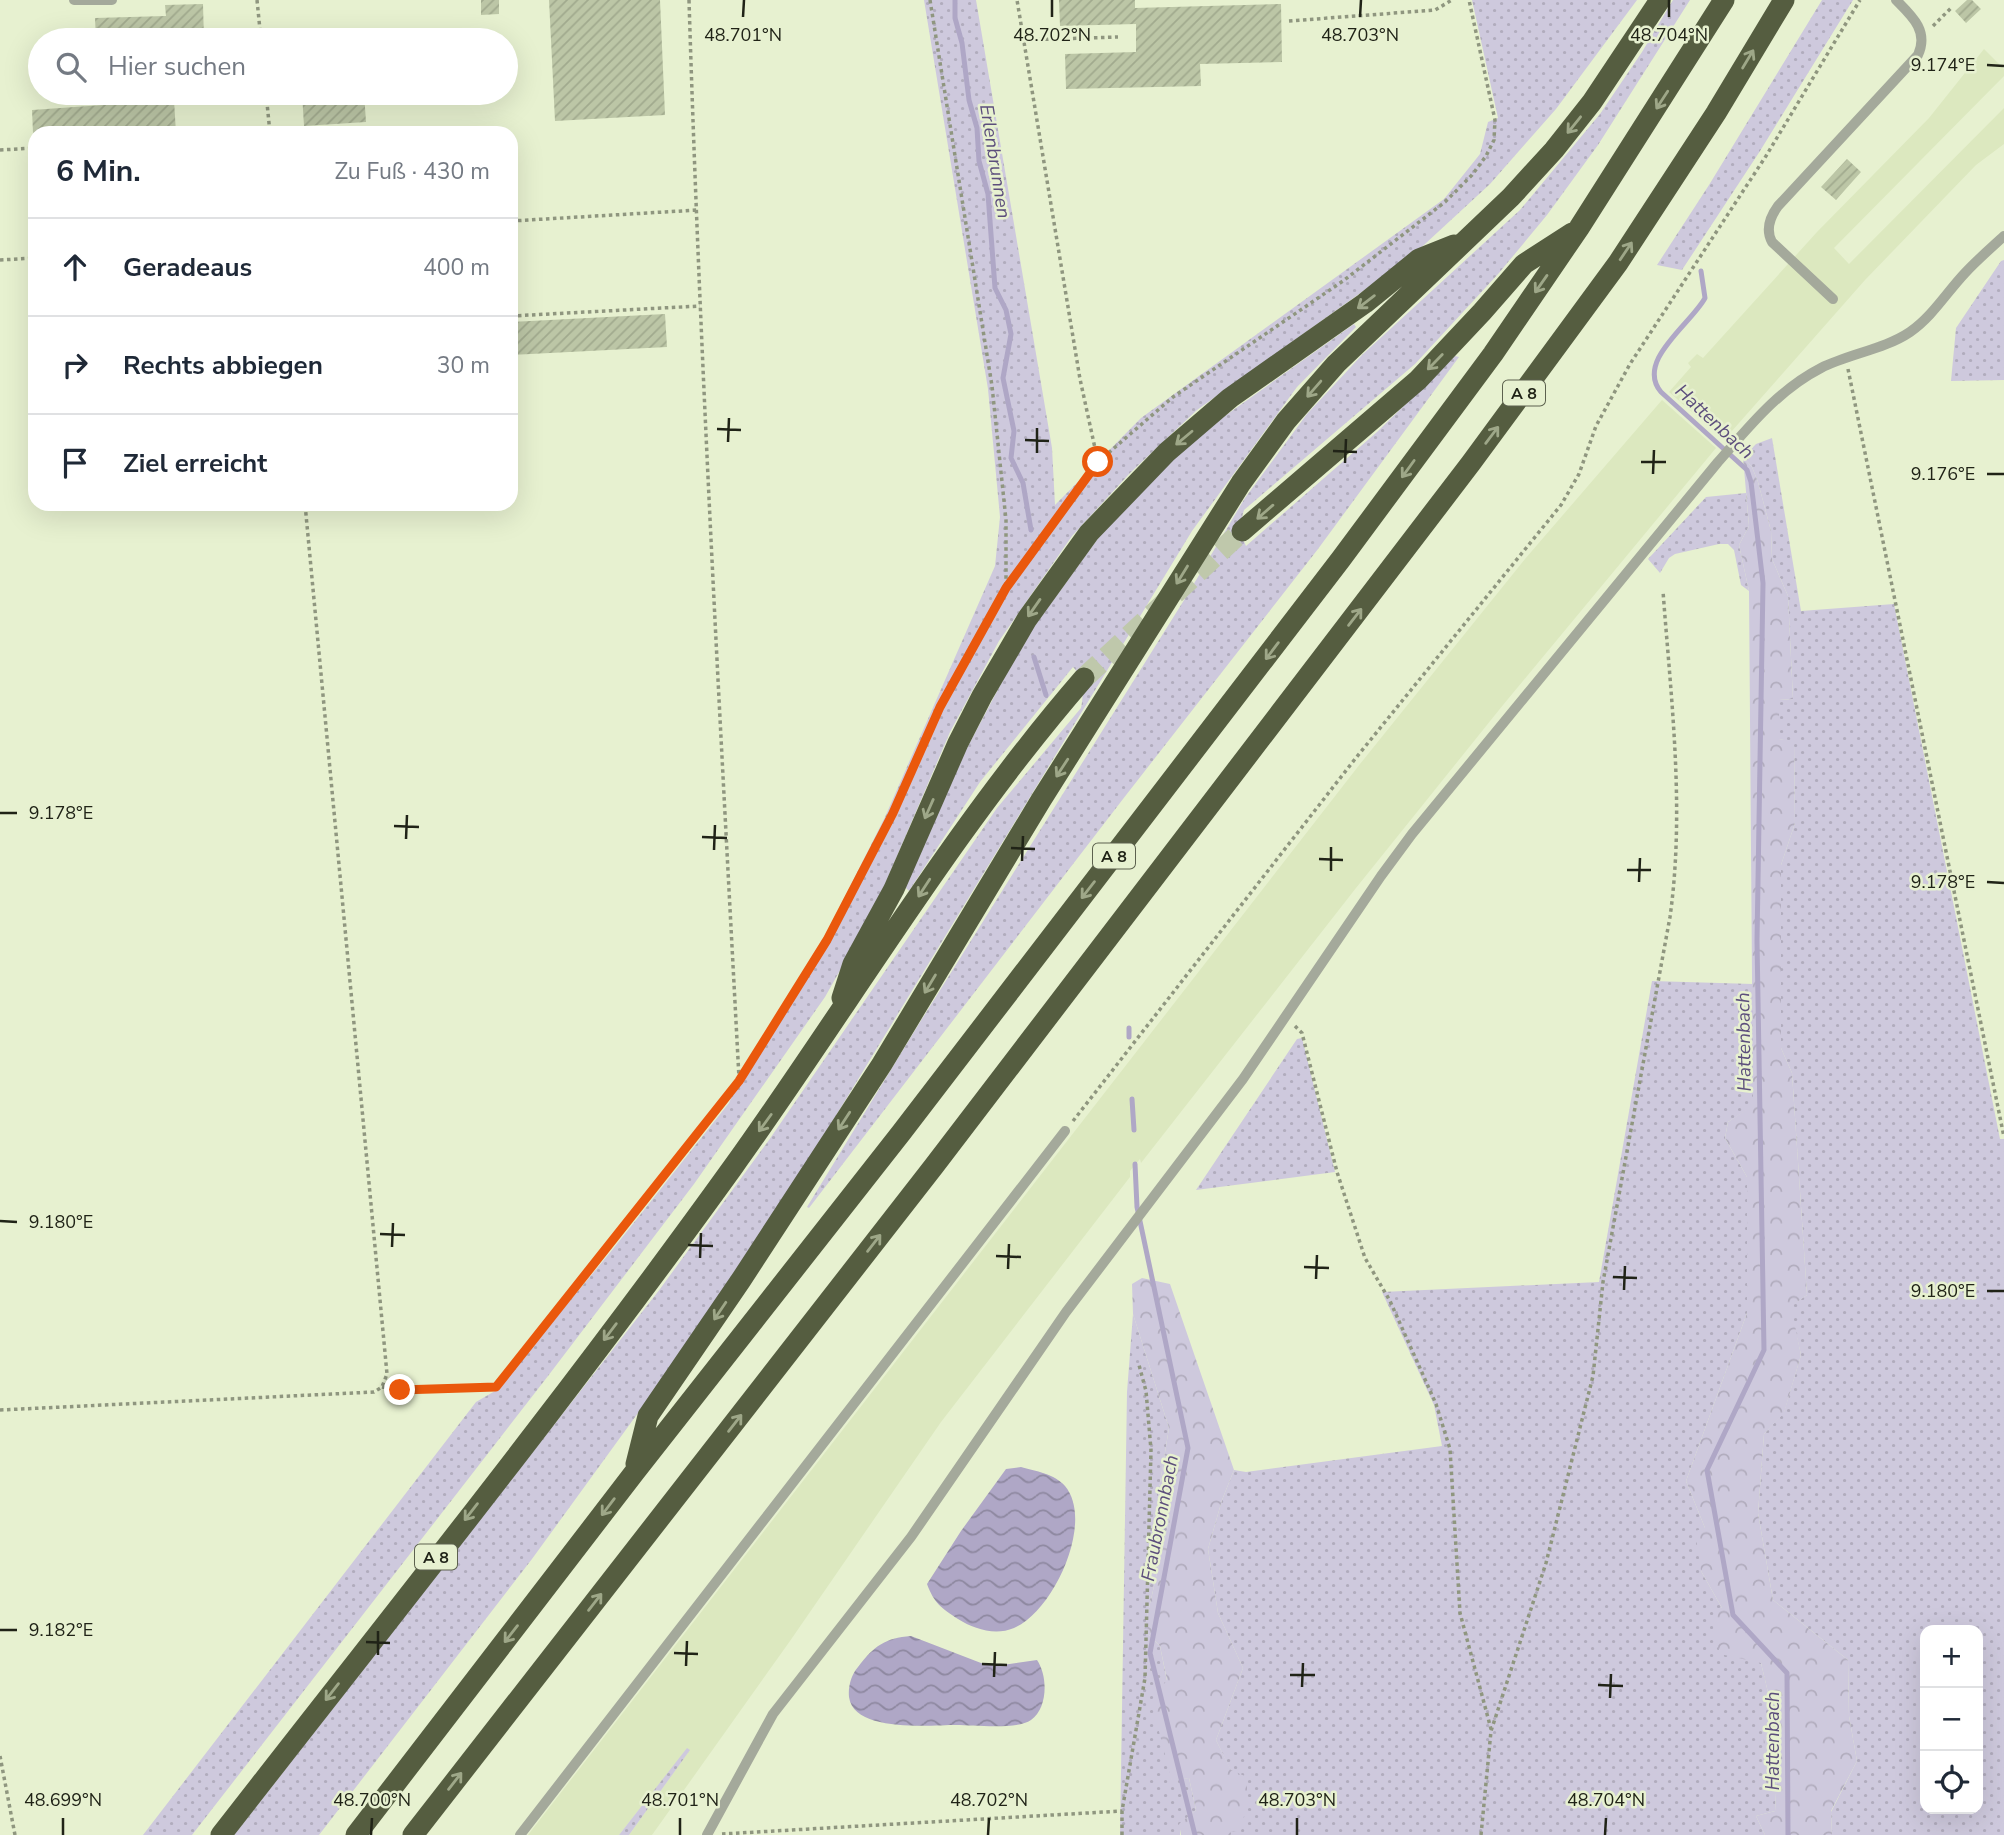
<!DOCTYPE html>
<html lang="de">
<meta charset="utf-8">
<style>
body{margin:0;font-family:"Nunito Sans",sans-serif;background:#f2f2f3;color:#1f2937}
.controls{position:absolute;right:21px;bottom:21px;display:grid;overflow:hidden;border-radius:14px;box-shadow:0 7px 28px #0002}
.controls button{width:63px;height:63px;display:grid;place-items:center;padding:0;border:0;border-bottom:2px solid #e0e1e3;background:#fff;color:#1f2937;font:35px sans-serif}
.stop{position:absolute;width:21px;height:21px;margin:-16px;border:5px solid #ea580c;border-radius:50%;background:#fff}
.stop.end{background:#ea580c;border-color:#fff;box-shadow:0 2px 7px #0008}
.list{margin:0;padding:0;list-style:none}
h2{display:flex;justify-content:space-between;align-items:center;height:91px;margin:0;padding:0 28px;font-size:30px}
h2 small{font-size:23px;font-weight:400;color:#747a83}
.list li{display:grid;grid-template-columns:46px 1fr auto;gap:21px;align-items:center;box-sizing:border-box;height:98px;padding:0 28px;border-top:2px solid #e0e1e3}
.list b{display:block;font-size:26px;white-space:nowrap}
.list em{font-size:23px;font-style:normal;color:#747a83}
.icon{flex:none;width:38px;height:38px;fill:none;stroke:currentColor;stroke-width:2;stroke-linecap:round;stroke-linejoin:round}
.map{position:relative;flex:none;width:2004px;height:1835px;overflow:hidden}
.search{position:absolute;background:#fff;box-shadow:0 7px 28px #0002;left:28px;top:28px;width:490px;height:77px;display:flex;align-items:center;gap:18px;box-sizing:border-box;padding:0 24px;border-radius:38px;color:#747a83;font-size:26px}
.panel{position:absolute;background:#fff;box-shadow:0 7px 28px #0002;left:28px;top:126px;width:490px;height:385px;border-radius:21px}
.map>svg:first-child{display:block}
.built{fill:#dce8bf}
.grass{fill:url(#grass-dots);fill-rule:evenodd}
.forest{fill:url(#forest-crowns)}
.water{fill:url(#water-waves)}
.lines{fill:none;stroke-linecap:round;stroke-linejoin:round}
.stream{stroke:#afa7c6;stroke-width:5}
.building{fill:url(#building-hatch)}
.highway-tunnel{stroke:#bfc8ab;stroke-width:21;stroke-dasharray:21 10;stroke-linecap:butt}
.path{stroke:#8f967f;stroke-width:3.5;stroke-dasharray:3.5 3.5;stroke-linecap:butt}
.lane{stroke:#a4a99b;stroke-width:10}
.highway{stroke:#555d40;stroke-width:21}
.oneway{stroke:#9ea788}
.route{stroke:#ea580c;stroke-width:9}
.ticks{fill:none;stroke:#202317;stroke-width:2.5}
.labels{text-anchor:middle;stroke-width:5;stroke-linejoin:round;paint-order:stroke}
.shield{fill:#e7f1d0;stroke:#5c614e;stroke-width:2}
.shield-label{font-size:16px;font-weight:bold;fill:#202317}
.water-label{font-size:19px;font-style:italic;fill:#5c4e7c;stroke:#e7f1d0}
.ticks-label{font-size:18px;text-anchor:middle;fill:#202317;stroke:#e7f1d0;stroke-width:5;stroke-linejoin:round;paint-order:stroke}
</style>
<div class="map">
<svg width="2004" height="1835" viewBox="0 0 2004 1835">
<defs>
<pattern id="grass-dots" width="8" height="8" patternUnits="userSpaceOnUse" patternTransform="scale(1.75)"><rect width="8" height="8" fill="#cec9dd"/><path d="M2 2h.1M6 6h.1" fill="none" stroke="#b1acbd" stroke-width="1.8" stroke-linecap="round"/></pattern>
<pattern id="forest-crowns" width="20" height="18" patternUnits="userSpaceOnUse" patternTransform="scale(1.75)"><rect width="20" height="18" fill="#cec9dd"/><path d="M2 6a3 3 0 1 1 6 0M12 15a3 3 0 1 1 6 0" fill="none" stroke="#b1acbd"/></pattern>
<pattern id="water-waves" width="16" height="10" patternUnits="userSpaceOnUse" patternTransform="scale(1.75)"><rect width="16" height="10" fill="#afa7c6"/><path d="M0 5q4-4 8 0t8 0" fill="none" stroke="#8e88a0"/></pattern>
<pattern id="building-hatch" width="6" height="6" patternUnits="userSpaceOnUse" patternTransform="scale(1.75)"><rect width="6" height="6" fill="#bcc6a6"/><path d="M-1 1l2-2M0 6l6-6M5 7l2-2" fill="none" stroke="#a1aa8e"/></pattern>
</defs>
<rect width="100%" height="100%" fill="#e7f1d0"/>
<path class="built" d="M1984 49 2004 69V76L1834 248 1849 264 2004 108V144L1976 165 1865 280 1724 440 1669 392 1691 367 1688 363 1697 354 1703 358 1817 232 1929 118Z
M1662 400 1716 448 1503 705 1356 888 1141 1163 1140 1159 1130 1171V1177L941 1422 790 1641 652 1835H629L689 1751 687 1749 619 1835H528L1360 764 1525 559Z"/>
<path class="grass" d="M924 0H976L1052 448 1055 505 1141 418 1444 199 1480 154 1488 122 1498 118 1472 0H1637L1556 109 1490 184 1412 256 1197 410 1130 473 1072 536 999 641 950 732 874 910 825 997 694 1184 548 1376 192 1835H143L476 1402 495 1391 613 1249 729 1103 748 1061 826 934 885 817 995 566 1000 517 988 389Z
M1673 0H1690L1598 145 1547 215 1499 273 1415 364 1244 510C1240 522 1240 535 1246 546L1377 432 1455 356 1459 357 1318 549 1123 799 809 1208 807 1207 917 1027 1186 597 1245 498 1307 414 1362 355 1520 210 1600 114 1642 52Z
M1822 0H1853L1760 151 1682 270 1657 265 1709 185Z
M2004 260V380L1951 381 1956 328 2001 261Z
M1354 324 1356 327 1297 387 1192 531 829 1127 691 1340 532 1559 319 1835H234L660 1289 769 1140 997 808 1081 708C1084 693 1084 678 1073 667L980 782 909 891 905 887 956 769 1023 642 1101 534 1173 458 1222 418Z
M1772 438 1801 611 1894 604 2000 1139H2004V1835H1832L1831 1812 1857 1761 1849 1716 1848 1660 1773 1600 1758 1513 1764 1434 1784 1412 1801 1355 1790 1306 1807 1295 1792 1073 1781 1048V865L1795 823 1794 742 1779 739V700L1793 699 1788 596 1772 559 1771 531 1758 482 1752 467 1743 457 1756 444ZM1925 1630H1978V1809H1925Z
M1746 493 1749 526 1739 545 1749 591 1741 585 1734 550 1728 544H1719L1675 554 1669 558 1660 573 1648 559 1706 497Z
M1652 981 1753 984V1106L1728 1122 1725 1138 1747 1177V1313L1686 1481 1705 1528 1701 1571 1722 1608 1761 1663 1775 1722 1764 1732 1777 1774 1775 1811 1756 1816 1765 1835H1231V1771L1216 1740 1243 1668 1218 1613 1208 1549 1222 1500 1234 1470 1246 1472 1442 1446 1434 1405 1382 1292 1599 1282Z
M1302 1038 1335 1172 1196 1190 1297 1039Z
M1133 1314 1169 1428 1158 1495 1170 1516 1144 1630 1160 1646 1167 1681 1172 1780 1189 1778 1196 1810 1180 1824V1835H1120L1127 1392Z
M687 1748 690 1750 629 1835H619Z"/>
<path class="forest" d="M1743 457 1752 467 1758 482 1771 531 1772 559 1788 596 1793 699 1779 700V739L1794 741 1795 823 1781 865V1048L1792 1073 1807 1295 1791 1306 1801 1355 1784 1413 1764 1434 1758 1513 1773 1600 1848 1660 1849 1716 1857 1761 1831 1811 1832 1835H1765L1756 1816 1775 1811 1777 1774 1763 1767 1764 1731 1775 1722 1761 1663 1720 1654 1712 1622 1722 1608 1701 1571 1695 1531 1705 1528 1686 1481 1747 1313V1177L1725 1138 1728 1122 1753 1105 1749 591 1739 545 1749 526Z
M1142 1278 1170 1284 1234 1470 1222 1500 1208 1549 1218 1613 1243 1668 1216 1740 1231 1770 1247 1777V1801L1241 1831 1231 1832V1835H1181L1179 1824 1196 1810 1189 1778 1172 1781 1151 1701 1167 1680 1160 1646 1144 1630 1170 1516 1158 1495 1169 1428 1133 1314 1132 1284Z"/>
<path class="water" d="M1021 1467C1035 1471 1055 1474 1065 1486 1095 1522 1053 1612 1014 1628 995 1636 974 1629 958 1619 941 1608 934 1603 927 1584L961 1531 1006 1469Z
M911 1636 981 1663 996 1666 1037 1660C1048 1676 1048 1708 1031 1720 1017 1730 974 1725 956 1725 930 1725 854 1733 849 1697 848 1687 851 1675 858 1667 874 1646 885 1638 911 1636Z"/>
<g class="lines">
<path class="stream" d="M955 0V18L962 43 969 100 977 128 979 161 988 194 995 288 1006 310 1011 334 1003 378 1014 431 1011 458 1023 483 1031 530
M1701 271 1705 298C1691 324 1635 361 1661 392L1747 470 1751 482 1763 583 1757 941 1764 1350 1707 1470 1733 1615 1787 1673 1788 1835
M1034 657 1046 695
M1129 1028V1037
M1132 1099 1134 1130
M1135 1164 1137 1207 1188 1448 1150 1653 1195 1835"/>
</g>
<path class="building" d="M481 0H499V14L481 15Z
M549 0H660L665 115 555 121Z
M1059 0H1135V8L1281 4 1282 62 1200 64 1201 86 1066 89 1065 54 1136 52V24L1060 26Z
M1967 0H1972L1981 9 1966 23 1955 11Z
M203 4 204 40H96L95 18 166 16 165 5Z
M302 93H364L366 122 304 126Z
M174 100 176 133H104L103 128 71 130V133H33L32 110Z
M1847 159 1861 172 1836 200 1821 187Z
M665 314 667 347 511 355V322Z"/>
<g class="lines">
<path class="highway-tunnel" d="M1084 678 1242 531"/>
<path class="path" d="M257 0 261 40
M689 0C700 360 720 719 739 1078
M930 0 992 386 1006 520V586
M1289 21 1435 10 1452 0
M1933 26 1951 8
M1024 40 1118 37
M266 93 270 133
M0 150 35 148
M511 221 698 210
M0 260 35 258
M511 316 700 306
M1848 369 2004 1137
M1098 462 1173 397 1343 281 1445 202 1472 175 1486 156 1494 140 1495 120 1469 0
M1295 1026 1302 1033 1337 1172 1365 1258 1390 1301 1436 1404 1450 1449 1460 1613 1491 1729
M1073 1121 1355 759 1561 505 1579 474 1596 426 1630 364 1766 156 1860 0
M382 1387 400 1390 496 1387 739 1081 827 940 893 813 940 707 1006 588 1098 462 1080 379 1017 0
M0 1410 374 1392 382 1387 387 1374 305 504
M0 1756 15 1835
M722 1834 1122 1811
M1122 1835V1811L1145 1678 1151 1450 1146 1391 1139 1365
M1481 1835 1491 1731 1546 1563 1593 1376 1603 1282 1670 917C1685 809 1671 699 1663 591"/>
<path class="lane" d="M74 0H112
M1833 299 1772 242C1765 229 1770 217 1778 206L1918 55C1929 31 1912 16 1896 0
M520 1835 1065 1131
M707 1835 773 1714 911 1537 1066 1312 1243 1079 1381 876 1412 834 1718 462C1749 427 1778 390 1821 368 1849 354 1885 349 1910 332 1932 317 1947 292 1965 273 1977 260 1991 248 2004 236"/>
<path class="highway" d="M1242 531 1418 380 1482 312 1524 264 1572 233
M842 998 853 964 894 889 958 743 982 696 1027 619 1089 533 1167 452 1230 398 1365 303 1419 259 1454 245
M636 1464 648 1416 741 1280 882 1064 1041 800 1241 483 1286 421 1336 364 1511 197 1554 150 1592 102 1660 0
M221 1835C393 1614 569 1395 733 1167 850 1004 952 830 1084 678
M356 1835 634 1473 901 1133 1341 559 1493 354 1579 228 1724 0
M413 1835 934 1166 1471 463 1618 263 1716 113 1784 0"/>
</g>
<defs><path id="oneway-shaft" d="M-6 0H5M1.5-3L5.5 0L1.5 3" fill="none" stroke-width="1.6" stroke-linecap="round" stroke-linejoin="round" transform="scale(1.75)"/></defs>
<g class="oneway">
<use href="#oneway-shaft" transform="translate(1748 59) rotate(-59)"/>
<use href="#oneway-shaft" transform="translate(1662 100) rotate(123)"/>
<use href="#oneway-shaft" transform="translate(1574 125) rotate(129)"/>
<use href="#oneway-shaft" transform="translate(1626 251) rotate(-56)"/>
<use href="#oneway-shaft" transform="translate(1541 284) rotate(125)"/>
<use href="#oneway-shaft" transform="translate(1366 302) rotate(143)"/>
<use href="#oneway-shaft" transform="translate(1435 362) rotate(134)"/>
<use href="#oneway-shaft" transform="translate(1314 389) rotate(131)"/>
<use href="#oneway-shaft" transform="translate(1492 435) rotate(-53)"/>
<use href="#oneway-shaft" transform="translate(1184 438) rotate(140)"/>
<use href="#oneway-shaft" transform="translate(1408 469) rotate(126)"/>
<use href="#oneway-shaft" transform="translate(1265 512) rotate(139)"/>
<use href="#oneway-shaft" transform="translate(1182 575) rotate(122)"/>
<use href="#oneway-shaft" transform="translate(1034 608) rotate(125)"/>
<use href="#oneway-shaft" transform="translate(1355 617) rotate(-52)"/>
<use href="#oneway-shaft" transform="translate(1272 651) rotate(127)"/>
<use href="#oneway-shaft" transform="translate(1062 768) rotate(123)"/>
<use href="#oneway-shaft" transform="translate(929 809) rotate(114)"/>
<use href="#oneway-shaft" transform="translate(924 888) rotate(123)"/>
<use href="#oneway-shaft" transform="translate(1088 890) rotate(128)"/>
<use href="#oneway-shaft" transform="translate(930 984) rotate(121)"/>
<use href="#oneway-shaft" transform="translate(844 1121) rotate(123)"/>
<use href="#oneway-shaft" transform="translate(765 1123) rotate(126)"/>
<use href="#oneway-shaft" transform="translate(874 1243) rotate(-52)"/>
<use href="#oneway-shaft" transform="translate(720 1311) rotate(124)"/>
<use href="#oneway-shaft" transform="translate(610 1332) rotate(127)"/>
<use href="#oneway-shaft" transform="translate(735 1423) rotate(-52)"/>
<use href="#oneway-shaft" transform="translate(608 1507) rotate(127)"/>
<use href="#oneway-shaft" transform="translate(471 1512) rotate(128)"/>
<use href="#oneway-shaft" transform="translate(595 1602) rotate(-52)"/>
<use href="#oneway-shaft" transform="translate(511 1634) rotate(128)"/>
<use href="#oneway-shaft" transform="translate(332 1692) rotate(128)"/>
<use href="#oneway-shaft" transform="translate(455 1781) rotate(-52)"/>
</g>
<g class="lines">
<path class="route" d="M400 1390 496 1387 739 1081 827 940 893 813 940 707 1006 588 1098 462"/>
</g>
<path class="ticks" d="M743 17 744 0M1052 17V0M1360 17 1361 0M1669 17V0M1987 65 2004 66M717 429 741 430M1025 440 1049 441M728 442 729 418M1333 451 1357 452M1037 453V428M1641 462H1666M1345 463 1346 439M1653 474 1654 450M1987 474H2004M0 813H17M394 826 419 827M702 837 727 838M406 839 407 815M1011 848 1035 849M714 850 715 825M1319 859 1343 860M1022 861 1023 836M1627 870H1651M1331 871V847M1639 882 1640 858M1987 882 2004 883M0 1221 17 1222M380 1234 405 1235M688 1245 713 1246M392 1247 393 1223M996 1256 1021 1257M700 1258 701 1233M1304 1267 1329 1268M1008 1269 1009 1244M1613 1277 1637 1278M1316 1279 1317 1255M1624 1290 1625 1266M1987 1291H2004M0 1630H17M366 1642 390 1643M674 1653 698 1654M378 1655V1631M982 1664 1007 1665M686 1666 687 1641M1290 1675H1315M994 1677 995 1652M1598 1685 1623 1686M1302 1687 1303 1663M1610 1698 1611 1674M63 1835V1818M371 1835 372 1818M680 1835V1818M988 1835 989 1818M1297 1835V1818M1605 1835 1606 1818"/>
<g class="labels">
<g class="shield">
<rect x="1503" y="380.5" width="42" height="25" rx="5"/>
<rect x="1093" y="843.5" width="42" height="25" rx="5"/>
<rect x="415" y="1544.5" width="42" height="25" rx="5"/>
</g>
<g class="shield-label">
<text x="1524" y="399">A 8</text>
<text x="1114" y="862">A 8</text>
<text x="436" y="1563">A 8</text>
</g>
<g class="water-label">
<text transform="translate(996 161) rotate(81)" y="7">Erlenbrunnen</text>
<text transform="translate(1715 421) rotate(43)" y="7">Hattenbach</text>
<text transform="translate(1743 1042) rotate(-91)" y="7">Hattenbach</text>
<text transform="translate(1159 1518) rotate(-79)" y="7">Fraubronnbach</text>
<text transform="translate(1772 1741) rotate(-90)" y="7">Hattenbach</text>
</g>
</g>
<g class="ticks-label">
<text x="743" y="41">48.701°N</text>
<text x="1052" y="41">48.702°N</text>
<text x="1360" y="41">48.703°N</text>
<text x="1669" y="41">48.704°N</text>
<text x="1943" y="71">9.174°E</text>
<text x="1943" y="480">9.176°E</text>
<text x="61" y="819">9.178°E</text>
<text x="1943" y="888">9.178°E</text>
<text x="61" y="1228">9.180°E</text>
<text x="1943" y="1297">9.180°E</text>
<text x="61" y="1636">9.182°E</text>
<text x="63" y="1806">48.699°N</text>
<text x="372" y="1806">48.700°N</text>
<text x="680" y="1806">48.701°N</text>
<text x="989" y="1806">48.702°N</text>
<text x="1297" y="1806">48.703°N</text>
<text x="1606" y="1806">48.704°N</text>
</g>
</svg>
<div class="controls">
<button>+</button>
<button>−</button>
<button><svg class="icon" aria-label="locate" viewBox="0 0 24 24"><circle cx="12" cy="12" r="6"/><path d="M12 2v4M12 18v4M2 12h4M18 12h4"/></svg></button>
</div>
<div class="stop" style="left:1098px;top:462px"></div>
<div class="stop end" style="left:400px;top:1390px"></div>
<div class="search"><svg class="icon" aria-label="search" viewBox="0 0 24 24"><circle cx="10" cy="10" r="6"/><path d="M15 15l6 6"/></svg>Hier suchen</div>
<section class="panel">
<h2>6 Min.<small>Zu Fuß · 430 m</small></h2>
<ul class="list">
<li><svg class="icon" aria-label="ahead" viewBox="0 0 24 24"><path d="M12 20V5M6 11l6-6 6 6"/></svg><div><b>Geradeaus</b></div><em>400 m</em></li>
<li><svg class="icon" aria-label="right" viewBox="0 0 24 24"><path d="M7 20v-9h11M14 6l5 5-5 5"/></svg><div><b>Rechts abbiegen</b></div><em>30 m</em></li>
<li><svg class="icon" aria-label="arrive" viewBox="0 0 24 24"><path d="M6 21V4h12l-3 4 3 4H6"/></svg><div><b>Ziel erreicht</b></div></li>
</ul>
</section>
</div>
